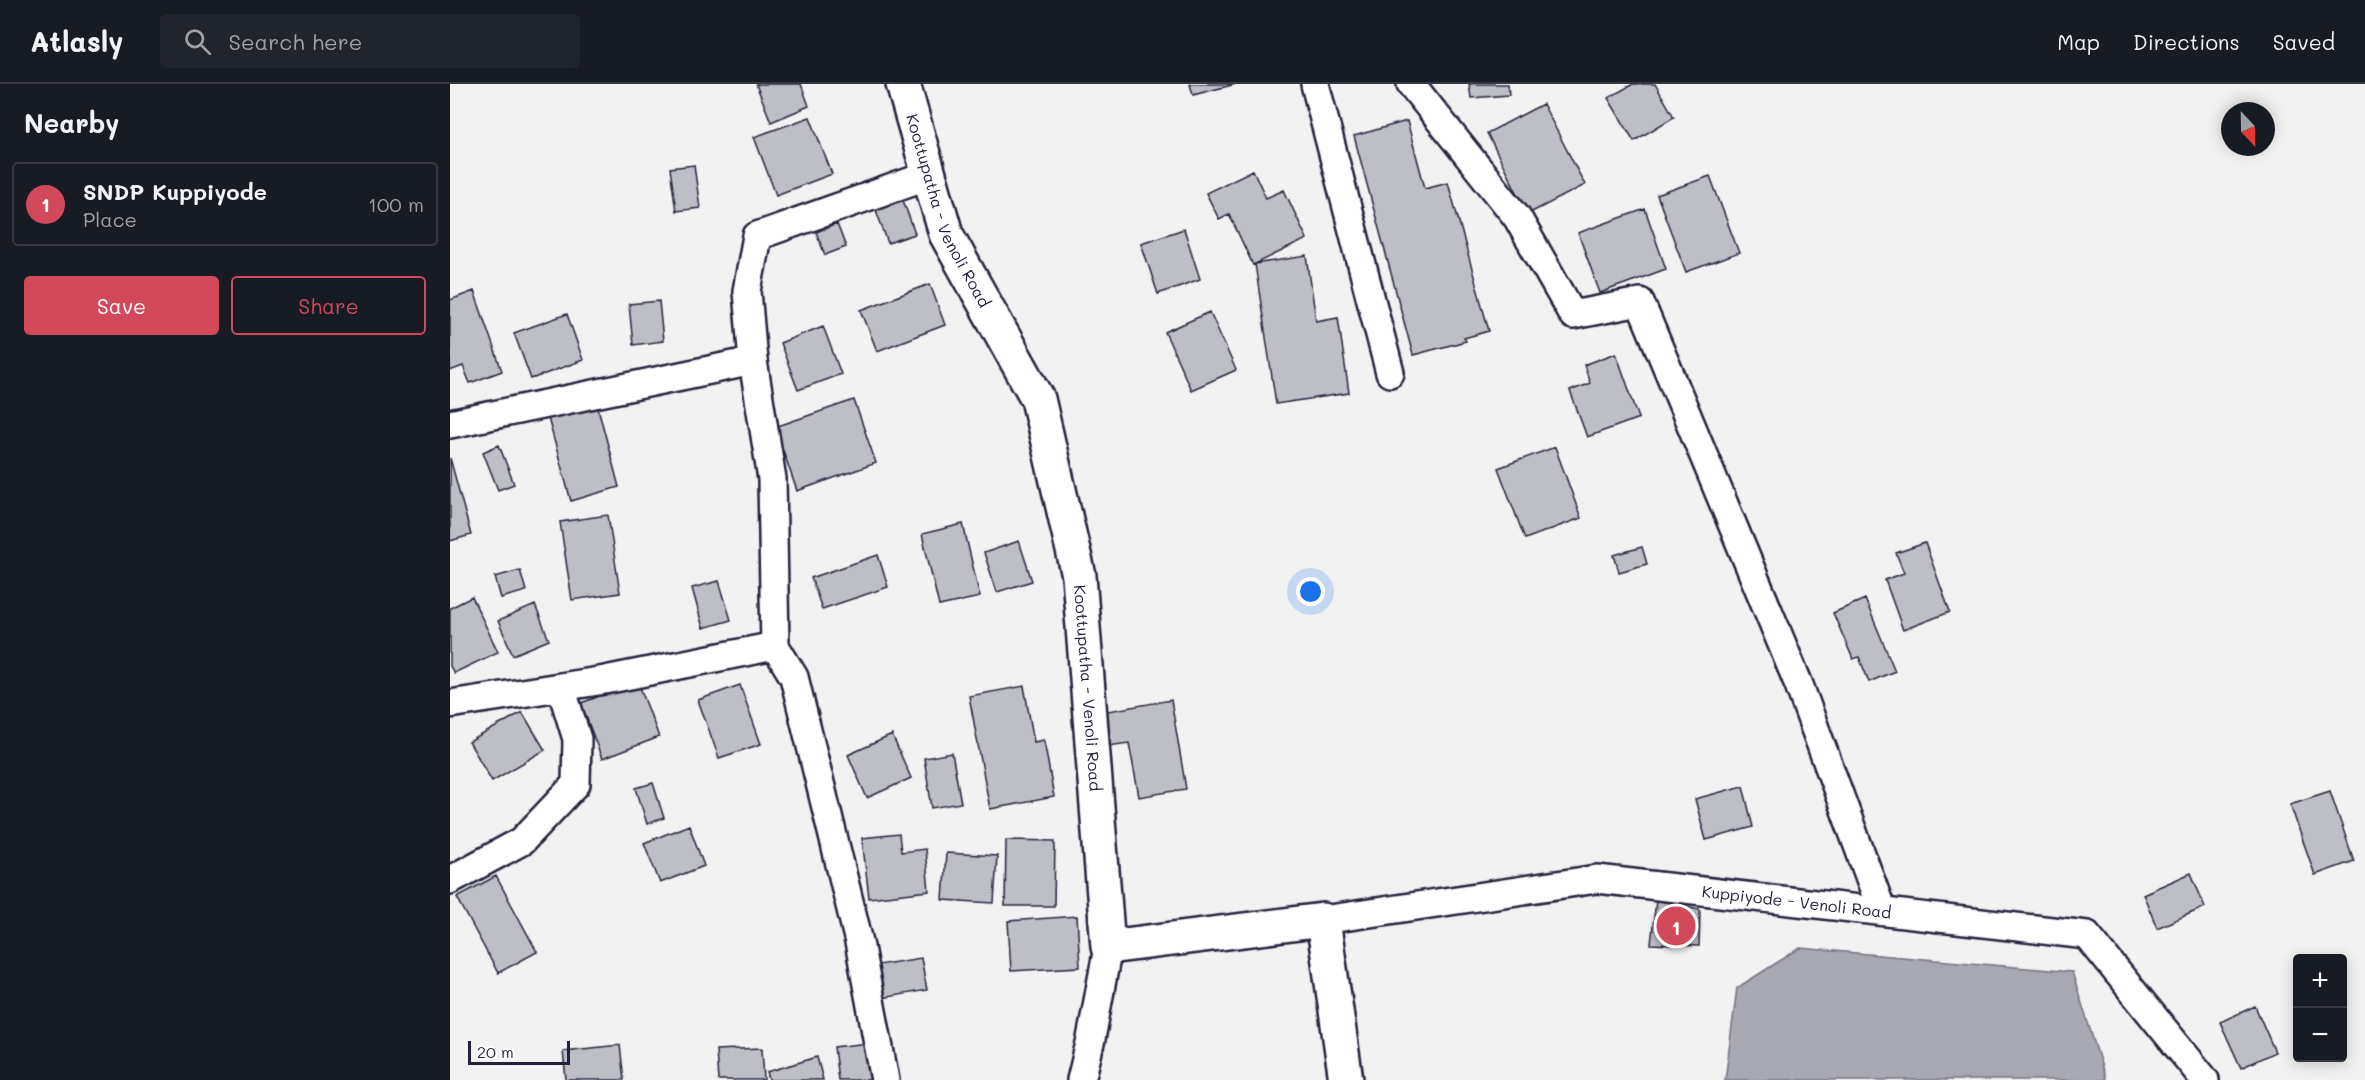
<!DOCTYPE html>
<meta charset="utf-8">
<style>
body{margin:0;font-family:Mali,sans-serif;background:#20242c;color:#f1f3f6}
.controls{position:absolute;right:18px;bottom:18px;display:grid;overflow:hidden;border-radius:6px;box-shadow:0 3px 15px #0003}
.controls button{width:54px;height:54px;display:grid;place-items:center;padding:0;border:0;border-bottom:2px solid #363941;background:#171b24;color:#f1f3f6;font:30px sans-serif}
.compass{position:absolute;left:1771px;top:18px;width:54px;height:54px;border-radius:50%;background:#171b24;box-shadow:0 3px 15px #0003;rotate:158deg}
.scale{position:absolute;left:18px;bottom:15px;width:102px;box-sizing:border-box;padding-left:6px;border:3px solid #22223b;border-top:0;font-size:16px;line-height:21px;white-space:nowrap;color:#22223b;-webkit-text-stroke:4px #fff;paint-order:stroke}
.you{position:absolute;left:861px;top:508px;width:21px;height:21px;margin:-15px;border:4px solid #fff;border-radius:50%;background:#1a73e8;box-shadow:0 0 0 9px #1a73e833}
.badge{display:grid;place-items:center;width:39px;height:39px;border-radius:50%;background:#d1495b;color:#fff;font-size:20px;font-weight:700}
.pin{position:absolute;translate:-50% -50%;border:3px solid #fff;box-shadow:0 2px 6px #0006}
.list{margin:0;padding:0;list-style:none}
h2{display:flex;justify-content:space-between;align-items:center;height:78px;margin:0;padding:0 24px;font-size:26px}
h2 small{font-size:20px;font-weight:400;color:#9ea1a6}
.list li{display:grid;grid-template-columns:39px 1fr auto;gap:18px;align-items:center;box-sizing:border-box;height:84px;margin:0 12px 12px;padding:0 12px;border:2px solid #363941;border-radius:6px}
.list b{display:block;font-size:22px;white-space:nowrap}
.list p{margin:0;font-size:20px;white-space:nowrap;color:#9ea1a6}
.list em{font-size:20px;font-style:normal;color:#9ea1a6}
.actions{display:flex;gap:12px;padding:18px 24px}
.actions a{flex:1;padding:14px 0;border:2px solid #d1495b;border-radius:6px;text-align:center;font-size:21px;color:#d1495b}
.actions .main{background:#d1495b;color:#fff}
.icon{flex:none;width:33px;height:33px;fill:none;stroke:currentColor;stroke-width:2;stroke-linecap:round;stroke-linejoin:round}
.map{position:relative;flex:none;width:1915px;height:996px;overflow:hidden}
header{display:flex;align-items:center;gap:36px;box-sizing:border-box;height:84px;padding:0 30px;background:#171b24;border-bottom:2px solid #363941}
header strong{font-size:28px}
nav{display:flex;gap:33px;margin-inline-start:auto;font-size:21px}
.search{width:420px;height:54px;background:#20242c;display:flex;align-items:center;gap:15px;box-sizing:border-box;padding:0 21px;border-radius:6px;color:#9ea1a6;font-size:22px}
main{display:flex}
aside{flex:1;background:#171b24}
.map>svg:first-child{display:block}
.water{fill:#a8a8b2;stroke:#727282;stroke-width:1.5}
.building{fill:#bebec6;stroke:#22223b;stroke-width:1.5}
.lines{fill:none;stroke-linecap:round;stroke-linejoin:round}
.street-casing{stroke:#22223b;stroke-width:32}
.secondary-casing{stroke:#22223b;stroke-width:38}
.street{stroke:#fff;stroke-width:27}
.secondary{stroke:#fff;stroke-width:33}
.labels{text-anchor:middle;stroke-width:5;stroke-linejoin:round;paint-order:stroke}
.street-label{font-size:16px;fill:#22223b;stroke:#fff}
</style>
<header>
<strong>Atlasly</strong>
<div class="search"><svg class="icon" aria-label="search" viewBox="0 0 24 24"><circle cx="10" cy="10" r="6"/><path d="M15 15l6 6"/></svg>Search here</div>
<nav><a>Map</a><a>Directions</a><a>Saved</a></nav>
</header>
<main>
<aside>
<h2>Nearby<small></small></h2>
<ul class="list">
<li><span class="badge">1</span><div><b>SNDP Kuppiyode</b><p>Place</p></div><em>100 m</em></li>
</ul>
<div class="actions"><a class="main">Save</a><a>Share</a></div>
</aside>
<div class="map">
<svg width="1915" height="996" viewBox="0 0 1915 996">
<rect width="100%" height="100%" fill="#f2f2f3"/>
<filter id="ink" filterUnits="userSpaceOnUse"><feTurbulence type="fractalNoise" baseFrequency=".0167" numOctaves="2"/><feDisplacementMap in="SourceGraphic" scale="12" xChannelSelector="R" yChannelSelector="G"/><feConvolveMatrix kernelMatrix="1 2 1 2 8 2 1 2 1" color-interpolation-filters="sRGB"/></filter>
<g filter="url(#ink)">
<path class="water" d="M1350 864 1622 888 1656 996H1275L1287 904Z"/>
<path class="building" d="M306 0H351L359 22 321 38Z
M740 0H786L743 11Z
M1019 0H1058L1059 11 1021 14Z
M1183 0H1205L1224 33 1184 57 1158 14Z
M1093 20 1135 101 1078 130 1037 49Z
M360 33 382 90 326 111 304 53Z
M957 37 975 104 998 98 1039 247 1014 254 1016 257 963 271 904 52Z
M244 81 250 124 226 127 220 84Z
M803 86 816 114 834 106 857 155 803 181 779 130 769 135 756 109Z
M1260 92 1289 169 1236 188 1207 111Z
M453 116 465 150 438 159 426 126Z
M1195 125 1216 185 1150 209 1128 149Z
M387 140 396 163 375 171 366 148Z
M734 145 750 195 708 210 691 159Z
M857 172 866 237 888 233 899 309 826 320 805 180Z
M480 200 495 241 427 267 411 226Z
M24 207 52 287 20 299 13 282 0 287V216Z
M209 217 213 257 183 261 179 220Z
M760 228 786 286 741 306 715 248Z
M117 230 133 276 81 295 64 249Z
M373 242 391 290 348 306 330 259Z
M1166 269 1189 334 1137 353 1120 307 1140 299 1134 281Z
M404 316 426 379 347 407 325 343Z
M147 320 169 403 121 417 98 334Z
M49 361 64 400 48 406 33 368Z
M1105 363 1131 434 1075 455 1048 384Z
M0 374 21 451 0 457Z
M158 431 170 509 122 516 110 438Z
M513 440 530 513 489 522 472 450Z
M569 457 582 497 547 508 534 469Z
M1475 459 1500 528 1453 546 1435 496 1454 489 1446 469Z
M1192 463 1197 480 1169 488 1164 471Z
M428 471 438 503 372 525 361 494Z
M70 486 76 507 51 514 45 493Z
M269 497 281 536 253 544 242 504Z
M22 513 48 568 4 589 0 582V524Z
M1415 515 1445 587 1419 598 1409 573 1403 575 1383 529Z
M85 521 99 556 63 571 48 537Z
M188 598 209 653 152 675 131 619Z
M290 601 311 660 269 674 248 616Z
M574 602 584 658 594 656 604 713 540 725 519 612Z
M721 616 736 705 689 713 679 659 658 662 652 628Z
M72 628 95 666 42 697 19 658Z
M442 651 461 694 417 714 398 671Z
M502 669 511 719 482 724 474 674Z
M203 699 214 734 197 740 186 704Z
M1293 702 1303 743 1256 756 1245 715Z
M1880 707 1904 777 1865 791 1840 720Z
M239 741 254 782 210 799 194 759Z
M449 750 451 768 475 765 479 807 419 814 412 754Z
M556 756 605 757 604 822H555Z
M496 769 547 772 544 819 493 816Z
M1741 789 1755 823 1707 844 1693 810Z
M46 792 87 868 48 889 7 813Z
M1206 816 1250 825 1249 862 1201 860Z
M627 832 630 883 561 887 558 837Z
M471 874 477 906 432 914 427 881Z
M1805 922 1825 968 1791 984 1770 938Z
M418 959 423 996H388L384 963Z
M170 961 174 996H116L113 967Z
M312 964 314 996H268L266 966Z
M367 973 373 996H319L317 988Z"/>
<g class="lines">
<defs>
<g id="street">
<path d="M865 0 940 289"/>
<path d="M961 0 1067 133 1123 231 1190 218 1349 601 1432 827"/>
<path d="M0 340 303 277"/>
<path d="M0 620 155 596 325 562"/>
<path d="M0 796 72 757 126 700 127 655 111 603"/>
<path id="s1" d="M873 836 1147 795 1637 851 1755 996"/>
<path d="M435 996 409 858 344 593 325 562 322 395 303 277 297 207 307 152 479 91"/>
<path d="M631 996 641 955 658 863"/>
</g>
<g id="secondary">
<path id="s2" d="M453 0 496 150 588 315 629 492 658 863 873 836 896 996"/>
</g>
</defs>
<use href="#street" class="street-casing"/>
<use href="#secondary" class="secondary-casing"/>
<use href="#street" class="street"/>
<use href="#secondary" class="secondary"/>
</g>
</g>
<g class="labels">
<g class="street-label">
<text dy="6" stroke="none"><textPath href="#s2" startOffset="135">Koottupatha - Venoli Road</textPath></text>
<text dy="6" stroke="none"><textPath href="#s2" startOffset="639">Koottupatha - Venoli Road</textPath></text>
<text dy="6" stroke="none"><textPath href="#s1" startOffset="478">Kuppiyode - Venoli Road</textPath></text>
</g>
</g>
</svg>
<div class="controls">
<button>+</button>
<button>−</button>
</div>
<svg class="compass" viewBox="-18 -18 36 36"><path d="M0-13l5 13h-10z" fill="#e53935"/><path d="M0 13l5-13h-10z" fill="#9ea1a6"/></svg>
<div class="scale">20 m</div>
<div class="you"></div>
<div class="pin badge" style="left:1226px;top:842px">1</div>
</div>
</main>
